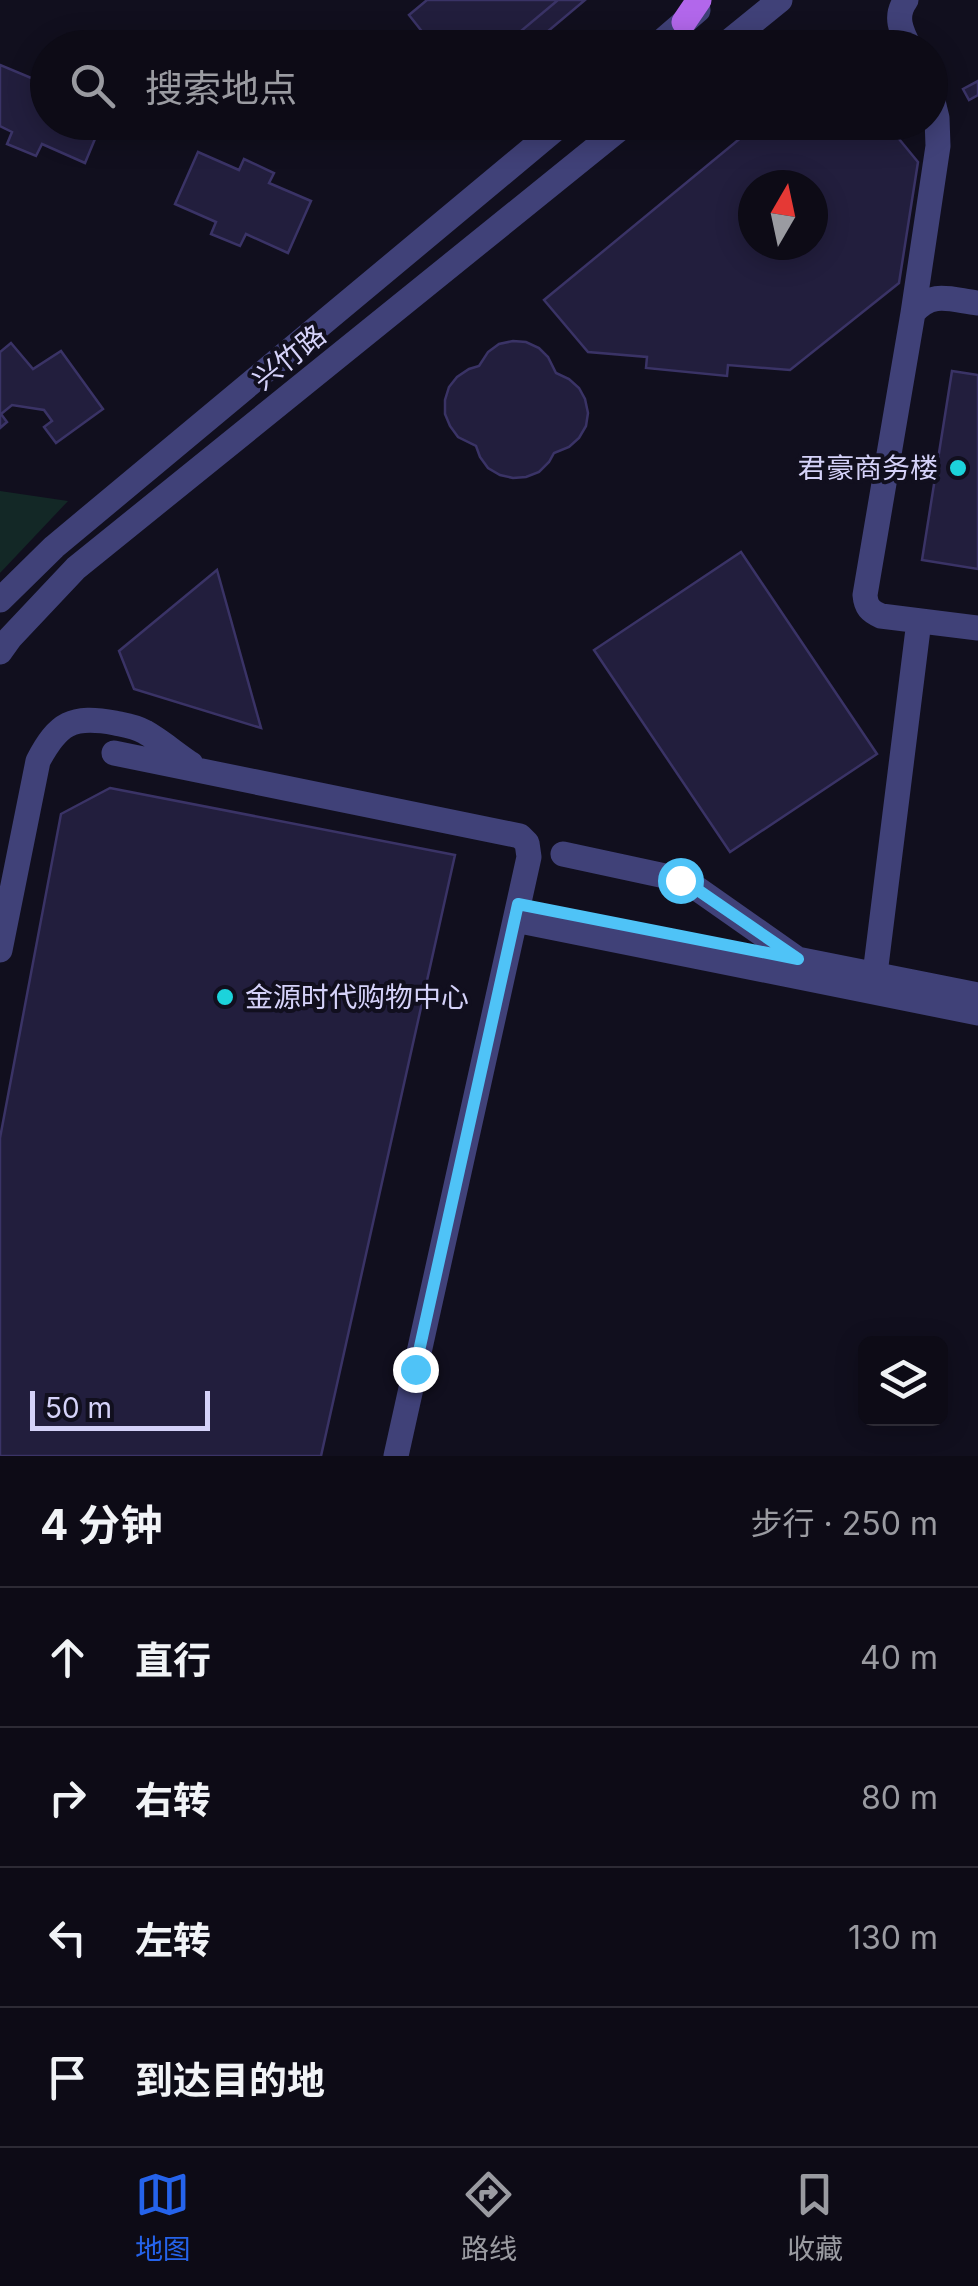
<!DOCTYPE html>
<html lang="zh">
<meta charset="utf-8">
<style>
body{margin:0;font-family:Inter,"Noto Sans SC",sans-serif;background:#16141f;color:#f1f3f6}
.controls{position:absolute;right:30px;bottom:30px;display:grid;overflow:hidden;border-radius:15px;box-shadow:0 5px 25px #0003}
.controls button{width:90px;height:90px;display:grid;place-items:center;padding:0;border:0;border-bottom:2px solid #2d2b35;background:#0d0b16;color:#f1f3f6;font:50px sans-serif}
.compass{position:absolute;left:738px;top:170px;width:90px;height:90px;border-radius:50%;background:#0d0b16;box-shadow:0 5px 25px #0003;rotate:9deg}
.scale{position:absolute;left:30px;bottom:25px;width:180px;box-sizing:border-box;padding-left:10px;border:5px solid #d5d2f9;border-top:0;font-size:28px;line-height:35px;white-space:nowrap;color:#d5d2f9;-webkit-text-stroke:8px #110f1e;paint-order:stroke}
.stop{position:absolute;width:30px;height:30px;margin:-22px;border:8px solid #4fc3f7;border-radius:50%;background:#fff}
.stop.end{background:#4fc3f7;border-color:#fff;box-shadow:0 2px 10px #0008}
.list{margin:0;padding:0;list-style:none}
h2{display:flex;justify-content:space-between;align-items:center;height:130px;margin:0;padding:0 40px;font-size:42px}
h2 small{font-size:32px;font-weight:400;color:#9a9ba1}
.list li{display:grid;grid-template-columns:65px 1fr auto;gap:30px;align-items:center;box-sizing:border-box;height:140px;padding:0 40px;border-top:2px solid #2d2b35}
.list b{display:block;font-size:38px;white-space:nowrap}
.list em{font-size:32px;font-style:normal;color:#9a9ba1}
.icon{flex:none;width:55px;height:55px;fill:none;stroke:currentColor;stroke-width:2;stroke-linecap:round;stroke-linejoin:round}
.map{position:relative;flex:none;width:978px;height:1456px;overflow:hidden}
.search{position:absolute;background:#0d0b16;box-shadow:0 5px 25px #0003;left:30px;right:30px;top:30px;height:110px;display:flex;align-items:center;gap:25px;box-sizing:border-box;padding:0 35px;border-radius:55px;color:#9a9ba1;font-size:38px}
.sheet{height:690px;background:#0d0b16}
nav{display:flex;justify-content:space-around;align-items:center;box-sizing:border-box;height:140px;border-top:2px solid #2d2b35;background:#0d0b16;font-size:28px;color:#9a9ba1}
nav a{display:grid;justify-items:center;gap:5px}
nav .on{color:#2563eb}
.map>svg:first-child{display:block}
.green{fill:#132826}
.building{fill:#221e3d;stroke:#3a3366;stroke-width:2.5;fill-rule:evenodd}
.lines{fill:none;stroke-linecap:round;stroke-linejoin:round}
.minor{stroke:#404178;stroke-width:25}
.major{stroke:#b267eb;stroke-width:25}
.route{stroke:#4fc3f7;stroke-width:12}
.poi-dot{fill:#1cd3db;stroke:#110f1e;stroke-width:4}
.labels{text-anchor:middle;stroke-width:8;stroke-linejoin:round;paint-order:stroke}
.street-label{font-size:28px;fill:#d5d2f9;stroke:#110f1e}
.poi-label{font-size:28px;fill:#d5d2f9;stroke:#110f1e;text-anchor:end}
</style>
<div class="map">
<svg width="978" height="1456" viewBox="0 0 978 1456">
<rect width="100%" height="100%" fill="#110f1e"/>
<path class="green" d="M0 491 68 501 0 573Z"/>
<path class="building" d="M427 0H558L509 41 515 48H435L409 15Z
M558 0H585L528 48H515L509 41Z
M0 65 36 80 40 69 48 72V122H102L85 163 42 144 36 156 7 144 12 132 0 126Z
M978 81V95L969 100 963 89Z
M760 122H885L918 162 899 283 790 370 728 365 727 376 646 368 647 357 588 352 544 300ZM753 185H813V245H753Z
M198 152 239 170 244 159 274 173 269 183 311 201 288 253 246 234 240 246 211 234 216 222 175 204Z
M513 341 526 342 539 348 548 357 556 373 569 379 579 388 585 399 588 413 586 426 579 438 569 447 554 453 549 462 539 472 526 477 513 478 500 475 488 468 480 457 476 446 458 437 450 426 445 414V400L449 387 457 377 469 369 479 366 488 352 499 344Z
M11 343 33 369 61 351 103 409 56 443 44 427 52 421 44 410 12 405 1 414 7 422 0 428V352Z
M952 371 978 375V569L922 560Z
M741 552 877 754 730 852 594 650Z
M217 570 261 728 134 689 119 651Z
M110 788 455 855 321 1456H0V1138L61 814Z"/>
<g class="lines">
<path class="minor" d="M906 0C894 16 901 31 910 48
M654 48 698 10
M721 48 780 0
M978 303C951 300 932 290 913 313L865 595C866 607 870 611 881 616L978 628
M913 313 938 146 937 118 930 89
M0 600 54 547 564 122
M0 652 10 638 76 568 628 122
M114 753 520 836 527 843 529 857 396 1456
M563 854 665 876 692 885 796 958
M515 920 978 1013
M0 950 38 761C58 723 72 715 115 723 125 725 135 726 145 732 161 741 176 754 191 764
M777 955 978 995
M875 974 919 621"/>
<path class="major" d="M684 22 699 0"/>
</g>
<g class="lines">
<path class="route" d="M415 1369 518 904 798 959 692 886 680 880"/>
</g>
<g class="poi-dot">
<circle cx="958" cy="468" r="10"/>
<circle cx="225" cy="997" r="10"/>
</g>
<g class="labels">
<g class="street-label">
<text transform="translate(289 357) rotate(-39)" y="10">兴竹路</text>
</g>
<g class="poi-label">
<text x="938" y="478">君豪商务楼</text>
<text x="245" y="1007" text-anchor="start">金源时代购物中心</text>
</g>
</g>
</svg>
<div class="controls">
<button><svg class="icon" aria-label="layers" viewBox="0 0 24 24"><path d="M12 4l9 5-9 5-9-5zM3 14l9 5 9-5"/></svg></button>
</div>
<svg class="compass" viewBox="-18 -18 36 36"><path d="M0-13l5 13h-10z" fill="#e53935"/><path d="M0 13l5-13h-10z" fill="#9a9ba1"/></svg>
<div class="scale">50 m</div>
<div class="stop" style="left:680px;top:880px"></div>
<div class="stop end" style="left:415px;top:1369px"></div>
<div class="search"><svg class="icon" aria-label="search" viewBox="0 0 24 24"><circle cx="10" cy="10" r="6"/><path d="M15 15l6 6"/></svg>搜索地点</div>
</div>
<section class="sheet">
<h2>4 分钟<small>步行 · 250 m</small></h2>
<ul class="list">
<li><svg class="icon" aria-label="ahead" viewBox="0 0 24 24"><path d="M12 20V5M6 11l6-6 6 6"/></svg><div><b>直行</b></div><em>40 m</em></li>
<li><svg class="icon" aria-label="right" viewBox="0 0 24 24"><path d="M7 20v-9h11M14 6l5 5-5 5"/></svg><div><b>右转</b></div><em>80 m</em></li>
<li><svg class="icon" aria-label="left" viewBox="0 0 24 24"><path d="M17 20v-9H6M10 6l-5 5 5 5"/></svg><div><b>左转</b></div><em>130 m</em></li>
<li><svg class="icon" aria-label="arrive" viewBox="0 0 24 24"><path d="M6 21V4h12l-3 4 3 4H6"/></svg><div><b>到达目的地</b></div></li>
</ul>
</section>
<nav>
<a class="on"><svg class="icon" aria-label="map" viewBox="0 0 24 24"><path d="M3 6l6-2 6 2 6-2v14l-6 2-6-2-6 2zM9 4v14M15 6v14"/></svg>地图</a>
<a><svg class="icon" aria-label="directions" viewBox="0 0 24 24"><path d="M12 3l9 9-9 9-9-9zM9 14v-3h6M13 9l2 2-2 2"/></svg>路线</a>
<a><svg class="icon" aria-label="saved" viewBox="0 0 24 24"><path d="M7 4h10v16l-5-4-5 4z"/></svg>收藏</a>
</nav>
